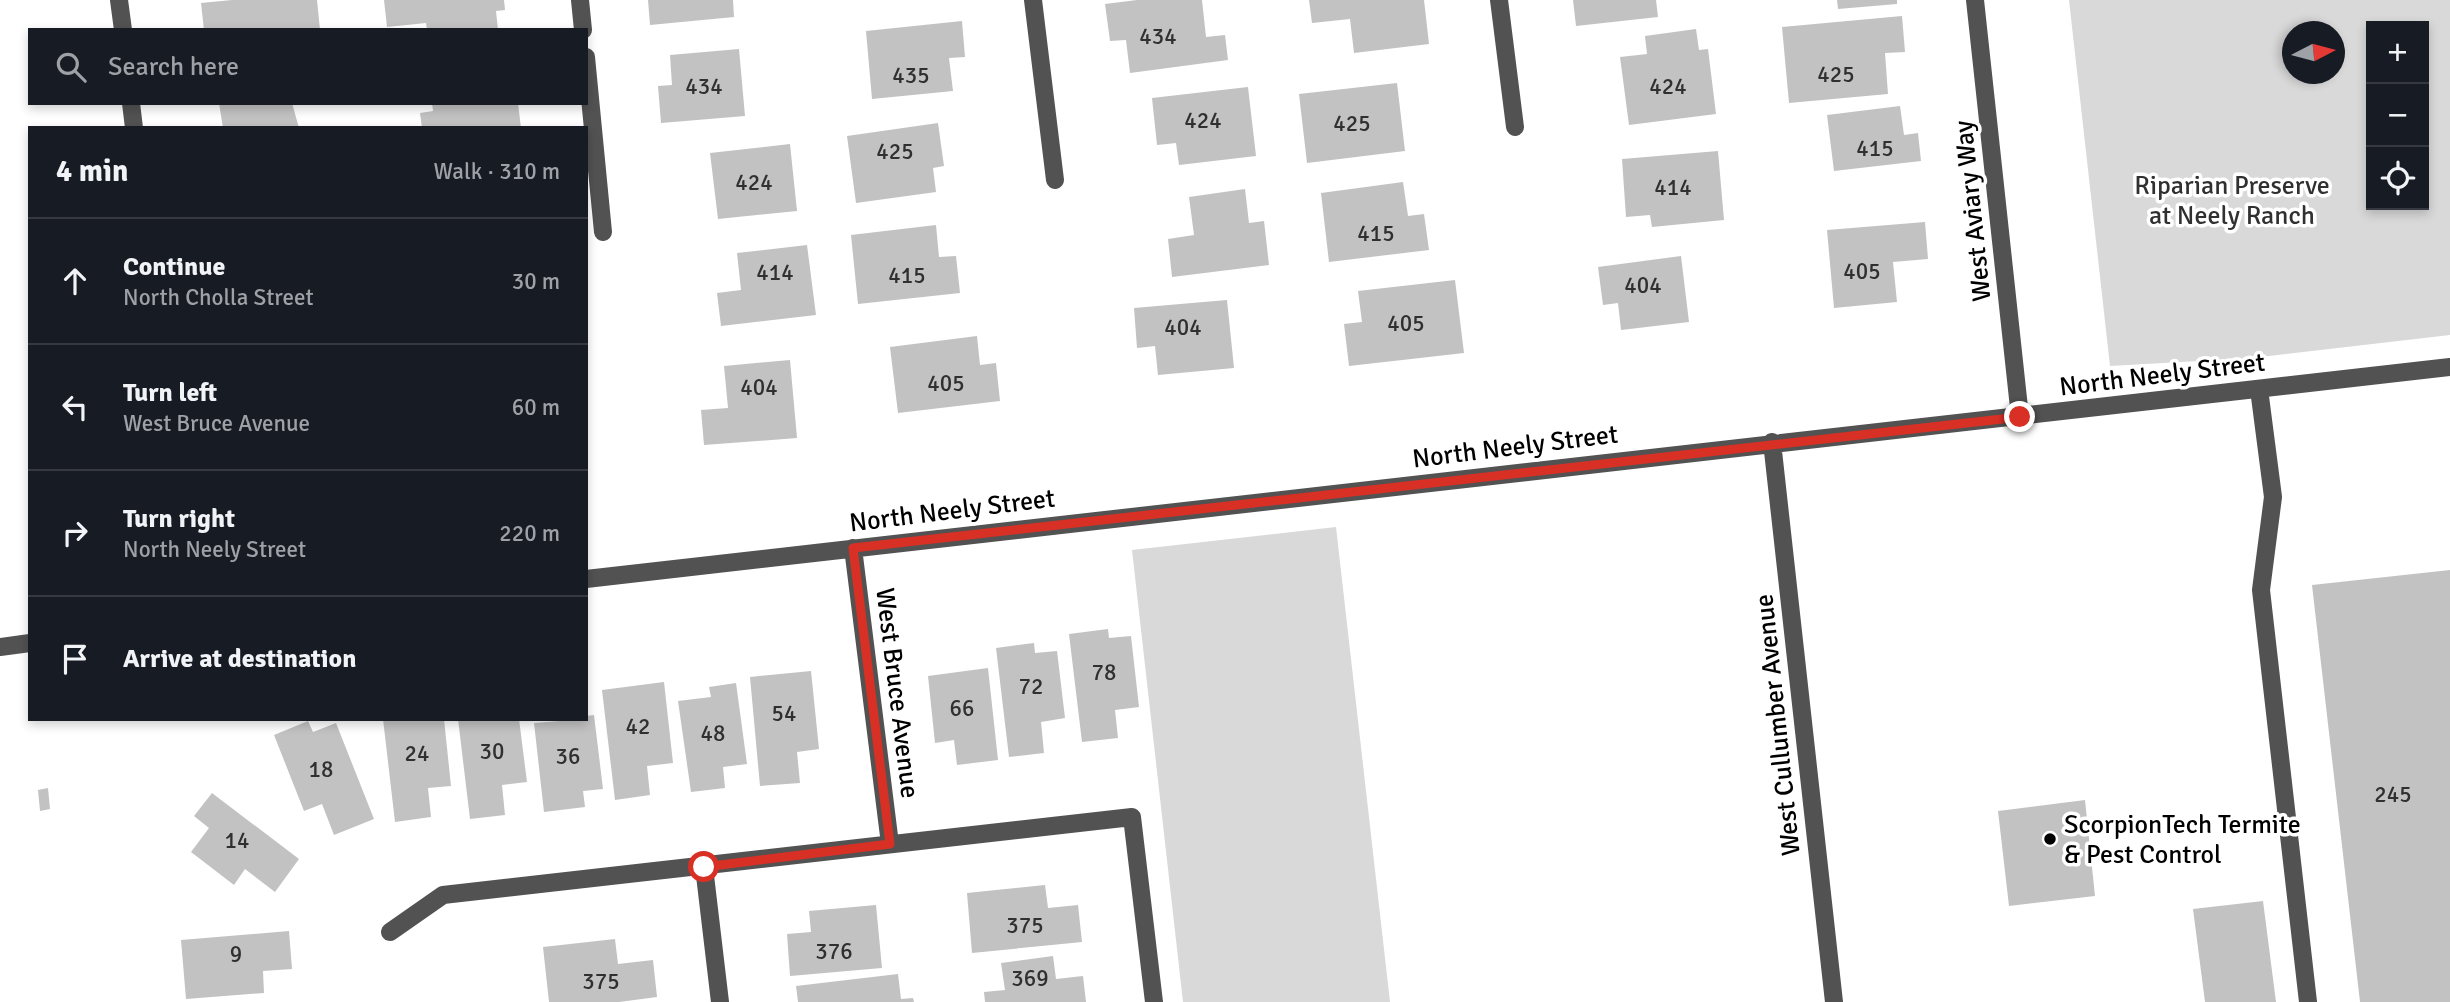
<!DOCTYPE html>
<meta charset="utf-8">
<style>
body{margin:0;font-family:Signika,sans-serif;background:#20242c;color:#f1f3f6}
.controls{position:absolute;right:21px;top:21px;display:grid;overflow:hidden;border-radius:0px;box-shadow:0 4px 10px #0003}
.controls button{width:63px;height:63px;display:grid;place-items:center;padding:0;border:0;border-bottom:2px solid #363941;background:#171b24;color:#f1f3f6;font:35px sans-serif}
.compass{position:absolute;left:2282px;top:21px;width:63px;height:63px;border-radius:50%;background:#171b24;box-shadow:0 4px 10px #0003;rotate:84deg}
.stop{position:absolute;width:21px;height:21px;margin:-16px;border:5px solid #d93025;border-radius:50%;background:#fff}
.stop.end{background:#d93025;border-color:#fff;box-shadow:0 2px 7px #0008}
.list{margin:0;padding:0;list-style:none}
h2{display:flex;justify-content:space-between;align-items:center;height:91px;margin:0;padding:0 28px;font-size:30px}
h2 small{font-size:23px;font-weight:400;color:#9ea1a6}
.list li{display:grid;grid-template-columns:46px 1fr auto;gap:21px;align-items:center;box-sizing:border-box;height:126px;padding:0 28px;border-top:2px solid #363941}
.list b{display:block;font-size:26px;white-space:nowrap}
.list p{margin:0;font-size:23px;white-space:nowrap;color:#9ea1a6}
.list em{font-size:23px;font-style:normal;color:#9ea1a6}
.icon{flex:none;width:38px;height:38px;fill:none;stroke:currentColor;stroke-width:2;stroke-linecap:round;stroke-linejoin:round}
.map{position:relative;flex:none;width:2450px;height:1002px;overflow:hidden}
.search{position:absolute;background:#171b24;box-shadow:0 4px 10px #0003;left:28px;top:28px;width:560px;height:77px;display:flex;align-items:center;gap:18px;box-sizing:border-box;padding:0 24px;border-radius:0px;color:#9ea1a6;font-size:26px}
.panel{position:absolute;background:#171b24;box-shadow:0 4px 10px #0003;left:28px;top:126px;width:560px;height:595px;border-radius:0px}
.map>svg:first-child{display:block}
.green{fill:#d9d9d9;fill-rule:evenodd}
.building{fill:#c2c2c2}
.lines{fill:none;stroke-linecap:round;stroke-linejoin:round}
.minor{stroke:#525252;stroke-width:18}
.route{stroke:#d93025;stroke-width:9}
.poi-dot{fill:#000;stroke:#fff;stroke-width:2.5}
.labels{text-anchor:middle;stroke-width:7;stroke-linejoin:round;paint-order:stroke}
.number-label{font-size:23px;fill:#303030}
.park-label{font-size:26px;fill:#303030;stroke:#fff}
.street-label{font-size:26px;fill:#000;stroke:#fff}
.poi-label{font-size:26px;fill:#000;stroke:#fff;text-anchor:start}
</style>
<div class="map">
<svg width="2450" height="1002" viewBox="0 0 2450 1002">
<rect width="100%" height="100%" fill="#fff"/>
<path class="green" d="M2069 0H2450V335L2252 358 2110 366ZM2371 26H2424V205H2371ZM2292 32H2334V74H2292Z
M1336 527 1390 1002H1183L1132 550Z"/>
<path class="building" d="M232 0H317L320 30H204L201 3Z
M384 0H504L505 10 496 11 498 30H427L426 23 387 27Z
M648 0H733L734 17 650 25Z
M1137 0H1202L1206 37 1225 35 1228 60 1130 73 1126 40 1110 41 1105 4Z
M1309 0H1424L1429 44 1354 53 1350 19 1312 23Z
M1573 0H1656L1658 17 1576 26Z
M1837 0H1897V4L1838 9Z
M1902 16 1905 52 1885 53 1888 94 1789 103 1782 27Z
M962 21 965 57 949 58 953 91 872 99 866 31Z
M1696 29 1699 50 1708 49 1716 114 1629 125 1620 57 1647 54 1645 36Z
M739 49 745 116 661 123 658 86 672 85 670 55Z
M1397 83 1405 151 1307 163 1299 94Z
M1248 87 1256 156 1179 165 1176 143 1157 145 1152 98Z
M219 103H292L299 128H223Z
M432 103H518L521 128H422L420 113 433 111Z
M1900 106 1904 135 1918 133 1921 161 1834 171 1827 115Z
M938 123 944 166 933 168 936 192 856 203 847 136Z
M790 144 797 211 718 219 710 153Z
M1718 151 1724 220 1652 227 1650 215 1626 217 1622 159Z
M1403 182 1408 216 1424 214 1429 250 1329 262 1321 193Z
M1245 189 1249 223 1264 221 1269 265 1172 277 1168 239 1194 235 1189 197Z
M1925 222 1928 259 1893 262 1897 302 1834 308 1827 230Z
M936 225 939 257 956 256 960 293 858 304 851 235Z
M807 245 816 315 721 326 717 293 741 290 737 253Z
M1681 256 1689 322 1621 330 1618 303 1603 305 1598 267Z
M1455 280 1464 353 1349 366 1344 324 1362 322 1358 291Z
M1227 300 1234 368 1158 375 1155 346 1137 348 1134 308Z
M977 336 980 365 996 363 1000 401 898 413 890 347Z
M790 360 797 438 704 445 701 410 728 408 724 366Z
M2450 570V1002H2360L2312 585Z
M1108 629 1109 638 1131 636 1139 707 1115 710 1118 738 1082 742 1069 634Z
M1034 643 1035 653 1057 651 1065 718 1041 722 1044 753 1009 757 996 648Z
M988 668 998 760 957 765 954 740 935 743 928 676Z
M811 671 819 749 797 752 800 783 760 786 750 677Z
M664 682 673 763 647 766 650 795 615 800 602 690Z
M736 683 747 764 723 767 725 788 691 792 678 701 711 697 709 687Z
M594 715 603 789 583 791 585 807 544 812 534 723 586 719V716Z
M383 719H444L451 786 428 788 431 817 395 822Z
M458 719H519L527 782 502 785 505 815 470 819Z
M308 721 313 732 336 723 374 819 334 835 322 804 304 811 274 735Z
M48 788 50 809 40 811 38 790Z
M212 793 299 859 275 892 245 869 234 885 191 852 209 828 194 816Z
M2085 800 2095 896 2009 906 1998 811Z
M1045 885 1048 908 1078 905 1082 942 972 953 967 893Z
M2263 901 2276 1002H2205L2193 909Z
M876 905 882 968 790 976 787 934 811 932 809 911Z
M289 931 292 969 263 971 264 993 186 999 181 940Z
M615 939 618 964 653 960 657 997 619 1002H549L543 947Z
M1053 956 1056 979 1083 976 1086 1002H985L984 992 1005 990 1001 963Z
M898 974 901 999 913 998 914 1002H798L796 986Z"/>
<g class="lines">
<path class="minor" d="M119 0 123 30
M580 0 583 30
M1033 0 1055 180
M1499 0 1515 127
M1975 0 2020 417
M586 57 603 232
M131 103 134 128
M2259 389 2273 497 2261 590 2308 1002
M1772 442 1834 1002
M853 548 890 844
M586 579 2450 367
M0 647 30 643
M704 867 720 1002
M390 932 443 895 1132 817 1154 1002"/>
</g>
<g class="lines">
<path class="route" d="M704 867 890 844 853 548 2020 417"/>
</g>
<circle class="poi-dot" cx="2050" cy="839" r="7"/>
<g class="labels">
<g class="number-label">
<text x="1158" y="44">434</text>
<text x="1836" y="82">425</text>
<text x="911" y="83">435</text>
<text x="704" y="94">434</text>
<text x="1668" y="94">424</text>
<text x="1203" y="128">424</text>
<text x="1352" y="131">425</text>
<text x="1875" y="156">415</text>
<text x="895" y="159">425</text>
<text x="754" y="190">424</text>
<text x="1673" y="195">414</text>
<text x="1376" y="241">415</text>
<text x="1862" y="279">405</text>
<text x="775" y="280">414</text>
<text x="907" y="283">415</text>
<text x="1643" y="293">404</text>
<text x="1406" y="331">405</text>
<text x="1183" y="335">404</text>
<text x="946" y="391">405</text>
<text x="759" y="395">404</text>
<text x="1104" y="680">78</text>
<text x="1031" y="694">72</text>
<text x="962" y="716">66</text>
<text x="784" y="721">54</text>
<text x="638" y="734">42</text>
<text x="713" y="741">48</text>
<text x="492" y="759">30</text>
<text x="417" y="761">24</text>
<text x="568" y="764">36</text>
<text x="321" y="777">18</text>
<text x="2393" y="802">245</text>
<text x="237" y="848">14</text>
<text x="1025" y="933">375</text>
<text x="834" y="959">376</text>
<text x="236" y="962">9</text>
<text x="1030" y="986">369</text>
<text x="601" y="989">375</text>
</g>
<g class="park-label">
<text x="2232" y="194">Riparian Preserve<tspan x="2232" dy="30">at Neely Ranch</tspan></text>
</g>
<g class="street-label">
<text transform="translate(1972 211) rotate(-96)" y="9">West Aviary Way</text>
<text transform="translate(2162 374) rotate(-7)" y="9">North Neely Street</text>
<text transform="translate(1515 446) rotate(-7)" y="9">North Neely Street</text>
<text transform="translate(952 510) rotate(-7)" y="9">North Neely Street</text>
<text transform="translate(898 693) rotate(83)" y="9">West Bruce Avenue</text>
<text transform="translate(1777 725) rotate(-96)" y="9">West Cullumber Avenue</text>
</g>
<g class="poi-label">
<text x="2064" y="833">ScorpionTech Termite<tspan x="2064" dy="30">&amp; Pest Control</tspan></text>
</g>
</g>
</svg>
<div class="controls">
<button>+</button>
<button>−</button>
<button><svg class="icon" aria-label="locate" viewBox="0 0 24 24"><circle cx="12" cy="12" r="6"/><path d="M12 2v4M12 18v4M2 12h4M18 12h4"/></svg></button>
</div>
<svg class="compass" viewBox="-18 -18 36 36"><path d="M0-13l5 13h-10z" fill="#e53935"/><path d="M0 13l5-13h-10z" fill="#9ea1a6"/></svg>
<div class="stop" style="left:704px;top:867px"></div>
<div class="stop end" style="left:2020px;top:417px"></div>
<div class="search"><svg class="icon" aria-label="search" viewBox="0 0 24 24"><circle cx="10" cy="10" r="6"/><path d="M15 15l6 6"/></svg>Search here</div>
<section class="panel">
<h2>4 min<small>Walk · 310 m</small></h2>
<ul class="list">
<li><svg class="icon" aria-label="ahead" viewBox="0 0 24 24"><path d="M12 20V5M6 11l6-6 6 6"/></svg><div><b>Continue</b><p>North Cholla Street</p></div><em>30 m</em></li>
<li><svg class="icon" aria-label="left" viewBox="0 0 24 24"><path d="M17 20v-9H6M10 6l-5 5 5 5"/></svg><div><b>Turn left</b><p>West Bruce Avenue</p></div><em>60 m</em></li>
<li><svg class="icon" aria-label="right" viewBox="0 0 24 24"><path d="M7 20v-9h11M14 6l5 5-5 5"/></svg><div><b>Turn right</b><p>North Neely Street</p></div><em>220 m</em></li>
<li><svg class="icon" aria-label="arrive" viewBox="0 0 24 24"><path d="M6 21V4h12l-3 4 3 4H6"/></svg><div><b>Arrive at destination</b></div></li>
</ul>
</section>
</div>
